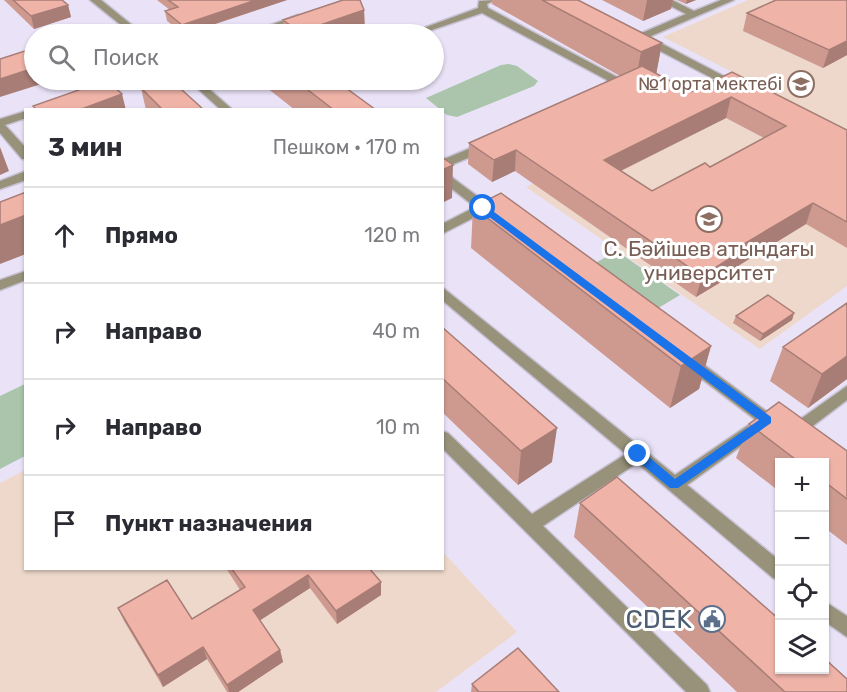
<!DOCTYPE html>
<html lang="ru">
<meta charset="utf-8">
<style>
body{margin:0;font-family:Rubik,sans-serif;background:#f2f2f3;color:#2b2b33}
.controls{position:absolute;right:18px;bottom:18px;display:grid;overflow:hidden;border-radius:0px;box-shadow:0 2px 4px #0004}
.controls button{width:54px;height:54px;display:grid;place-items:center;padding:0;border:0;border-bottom:2px solid #e1e1e2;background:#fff;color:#2b2b33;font:30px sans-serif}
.stop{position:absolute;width:18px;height:18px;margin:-14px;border:4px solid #1a73e8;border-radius:50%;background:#fff}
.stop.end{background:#1a73e8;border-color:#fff;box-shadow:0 2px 6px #0008}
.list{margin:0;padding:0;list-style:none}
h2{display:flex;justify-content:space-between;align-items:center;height:78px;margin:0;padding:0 24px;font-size:26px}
h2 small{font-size:20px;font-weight:400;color:#7c7c81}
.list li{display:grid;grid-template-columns:39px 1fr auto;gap:18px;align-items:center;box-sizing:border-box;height:96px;padding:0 24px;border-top:2px solid #e1e1e2}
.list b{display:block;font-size:22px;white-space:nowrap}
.list em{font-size:20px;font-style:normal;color:#7c7c81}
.icon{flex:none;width:33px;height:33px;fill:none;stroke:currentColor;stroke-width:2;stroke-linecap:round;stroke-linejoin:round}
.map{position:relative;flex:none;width:847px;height:692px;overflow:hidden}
.search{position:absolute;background:#fff;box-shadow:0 2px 4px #0004;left:24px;top:24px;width:420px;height:66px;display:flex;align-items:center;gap:15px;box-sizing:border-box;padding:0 21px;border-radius:33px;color:#7c7c81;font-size:22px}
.panel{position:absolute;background:#fff;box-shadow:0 2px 4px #0004;left:24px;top:108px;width:420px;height:462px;border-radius:0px}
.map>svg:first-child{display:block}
.education{fill:#eed8cc}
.green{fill:#aac5ab}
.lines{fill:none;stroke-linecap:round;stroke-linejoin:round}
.minor-casing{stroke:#c7c1d4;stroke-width:3}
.minor{fill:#98927b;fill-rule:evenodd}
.wall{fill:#ce9a90;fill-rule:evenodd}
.shaded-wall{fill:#a77d76}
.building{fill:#efb3a8;stroke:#a77d76;stroke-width:1.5;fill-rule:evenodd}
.route{fill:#1a73e8}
.labels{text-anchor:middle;stroke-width:6;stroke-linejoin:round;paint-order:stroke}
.far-education-label{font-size:18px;fill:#785e54;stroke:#fff;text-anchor:end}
.education-label{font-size:21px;fill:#785e54;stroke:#fff}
.near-service-label{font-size:26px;fill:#4e5e75;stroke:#fff;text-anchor:end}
</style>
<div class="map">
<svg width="847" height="692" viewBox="0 0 847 692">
<rect width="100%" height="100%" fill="#eae3f8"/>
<path class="education" d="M748 0H847V130L663 37Z
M726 86 847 150V286L760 349 526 187Z
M25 470 26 568H442L443 552 517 632 436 692H0V483Z"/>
<path class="green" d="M509 64 517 66 538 81 534 86 457 117 447 115 426 98 501 65Z
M617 251 680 295 650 313 588 267Z
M25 384V456L0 469V396Z"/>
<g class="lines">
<defs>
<path id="minor" d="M90 0H101L143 34H132Z
M495 0 487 4 488 8 617 77 618 79 614 92 599 95 597 93 605 88 607 80 482 13 420 34H407L478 8 479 1Z
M659 0H672L694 11 721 0H734L649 37 741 85V89H733L637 39V35L686 14Z
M298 15 307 17 260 34H246Z
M115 80H129L96 93 92 94 86 91Z
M188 80H199L233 110H221Z
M26 111V118L5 125 26 148V159H22L0 133V119Z
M485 142 491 146 489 149 442 169V160Z
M442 170 500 213 501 216 500 219H490L483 213 442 234V224L475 207 442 181Z
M26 171V180L0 189V181Z
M26 271V280L0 290V280Z
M442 287 675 475 756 420 682 364 679 360 682 356H692L782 423 784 427 782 431 776 433 766 428 687 485 780 561V580L773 578 637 463 543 526 707 685 710 692H686L442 448V431L448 433 532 514 626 454 442 300Z
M847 386V400L797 438H785L783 434 785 430Z
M824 601 847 616V637L824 621Z"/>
</defs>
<use href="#minor" class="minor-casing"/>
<use href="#minor" class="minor"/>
</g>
<path class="wall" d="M4 0H62L68 5 71 17 34 29Z
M157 0H287L186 34H184L167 21 165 11 170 10Z
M492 0H578L662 43 656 74 691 92 732 72 847 130V248L806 224 733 269 731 276 696 297 515 171 492 182 468 164 469 143 620 76 492 4ZM726 118 764 138 710 167 652 191 621 171Z
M602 0H673L671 9 643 21Z
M677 0H696L686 4Z
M847 0V55L823 68 743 31 747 13Z
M364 10 365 34H285L283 20Z
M257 80H335L376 110H295Z
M141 88 204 110H146Z
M473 207 711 346 699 389 670 408 471 248Z
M847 303V379L808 408 770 381 783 347Z
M794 313 792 320 760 341 733 323 736 316Z
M442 327 552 462 518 485 442 412Z
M749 424 847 451V545L825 528V462H780V492L736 458Z
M580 503 847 692H737L574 537Z
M226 568H369L381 582V595L337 624 310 588 260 620 280 650 283 662 238 692H227L207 659 163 687 124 621 118 608 192 619 240 590Z
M472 684 559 692H471Z"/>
<path class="shaded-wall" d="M256 0H287L184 34 182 25Z
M647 0H673L671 9 643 21Z
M687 0H696L686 4Z
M68 5 71 17 34 29 31 16Z
M364 10 365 34H300V32Z
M847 41V55L823 68 829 50Z
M662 43 656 75 635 84 641 52Z
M34 68V80H54L0 97V79Z
M122 94 126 110H79Z
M731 97 726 118 600 181 604 160Z
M0 147 9 171 0 175Z
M516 150 515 171 492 182 494 160Z
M453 165 452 198 442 203V170Z
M813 203 806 224 733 269 731 276 696 297 702 276 732 251Z
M26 215V254L0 264V225Z
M794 313 792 320 760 341 763 334Z
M711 346 699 389 670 408 681 366Z
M847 356V379L808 408 822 374Z
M557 428 552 462 518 485 521 451Z
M308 575 310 588 256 623 253 610Z
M381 582V595L337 624 336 611Z
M203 647 207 659 163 687 158 675Z
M280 650 283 662 238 692H229L227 685Z"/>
<path class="building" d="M13 0H62L68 5 31 16Z
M168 0H256L182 25 165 11 178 7Z
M343 0H360L364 10 300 32 283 20Z
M542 0H578L662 43 641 52Z
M776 0H847V41L829 50 747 13Z
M104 26 114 34H76Z
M269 31 273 34H260Z
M34 48V68L0 79V59Z
M642 66 691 92 732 72 847 130V222L813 203 732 251 737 254 702 276 516 150 494 160 469 143ZM731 97 786 126 710 167 705 163 652 191 604 160Z
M107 80 122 94 79 110H37L33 106Z
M165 80H171L204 110H163L141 88Z
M295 80H335L376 110H334Z
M442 157 453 165 442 170Z
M26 192V215L0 225V202Z
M501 193 711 346 681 366 473 207Z
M768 295 794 313 763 334 736 316Z
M847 303V356L822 374 783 347Z
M442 327 557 428 521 451 442 378Z
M779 402 847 451V499L825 482V462H799L749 424Z
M617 477 780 620V669H825V659L847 679V692H785L580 503Z
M231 568H369L381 582 336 611 308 575 253 610 280 650 227 685 203 647 158 675 118 608 167 580 192 619 245 587Z
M518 648 559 692H479L472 684Z"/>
<path class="route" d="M480 206H486L771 417V423L678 488H670L634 458V451H642L675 479 759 420 480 210Z"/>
<defs>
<symbol id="school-ring" viewBox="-11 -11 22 22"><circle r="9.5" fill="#fff" stroke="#8d6e63" stroke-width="1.5"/><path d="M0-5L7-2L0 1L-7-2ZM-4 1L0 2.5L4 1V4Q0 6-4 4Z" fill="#8d6e63"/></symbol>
<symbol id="university-ring" viewBox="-11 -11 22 22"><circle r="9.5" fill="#fff" stroke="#8d6e63" stroke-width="1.5"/><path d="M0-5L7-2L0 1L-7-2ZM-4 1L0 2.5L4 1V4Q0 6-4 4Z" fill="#8d6e63"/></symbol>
<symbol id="civic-ring" viewBox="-11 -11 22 22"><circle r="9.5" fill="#fff" stroke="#5c6f8a" stroke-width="1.5"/><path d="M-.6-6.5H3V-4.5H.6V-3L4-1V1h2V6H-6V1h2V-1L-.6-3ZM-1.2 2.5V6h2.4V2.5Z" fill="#5c6f8a"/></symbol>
</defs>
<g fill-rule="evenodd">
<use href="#school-ring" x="786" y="69" width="30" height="30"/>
<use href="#university-ring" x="694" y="204" width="30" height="30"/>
<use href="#civic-ring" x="697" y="604" width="30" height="30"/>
</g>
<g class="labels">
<g class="far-education-label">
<text x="782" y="90">№1 орта мектебі</text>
</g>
<g class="education-label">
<text x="709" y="256">С. Бәйішев атындағы<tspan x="709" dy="24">университет</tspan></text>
</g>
<g class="near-service-label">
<text x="692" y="628">CDEK</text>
</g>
</g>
</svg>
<div class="controls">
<button>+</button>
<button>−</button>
<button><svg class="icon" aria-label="locate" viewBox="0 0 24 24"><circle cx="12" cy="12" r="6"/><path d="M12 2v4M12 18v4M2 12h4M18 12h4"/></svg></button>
<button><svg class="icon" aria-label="layers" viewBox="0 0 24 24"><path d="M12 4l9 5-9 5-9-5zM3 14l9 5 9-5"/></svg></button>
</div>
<div class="stop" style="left:483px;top:208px"></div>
<div class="stop end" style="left:638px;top:454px"></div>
<div class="search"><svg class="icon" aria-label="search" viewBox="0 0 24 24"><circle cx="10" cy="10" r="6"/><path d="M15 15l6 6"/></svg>Поиск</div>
<section class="panel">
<h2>3 мин<small>Пешком · 170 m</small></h2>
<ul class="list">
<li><svg class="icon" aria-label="ahead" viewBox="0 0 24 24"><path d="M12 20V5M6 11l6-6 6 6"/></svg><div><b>Прямо</b></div><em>120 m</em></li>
<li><svg class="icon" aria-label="right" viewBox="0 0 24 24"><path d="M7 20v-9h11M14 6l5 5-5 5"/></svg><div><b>Направо</b></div><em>40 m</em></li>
<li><svg class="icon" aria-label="right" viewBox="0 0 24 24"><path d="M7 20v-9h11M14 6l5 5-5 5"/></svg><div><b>Направо</b></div><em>10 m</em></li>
<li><svg class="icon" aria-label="arrive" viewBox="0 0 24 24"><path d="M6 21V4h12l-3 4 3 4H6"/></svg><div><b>Пункт назначения</b></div></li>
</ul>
</section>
</div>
